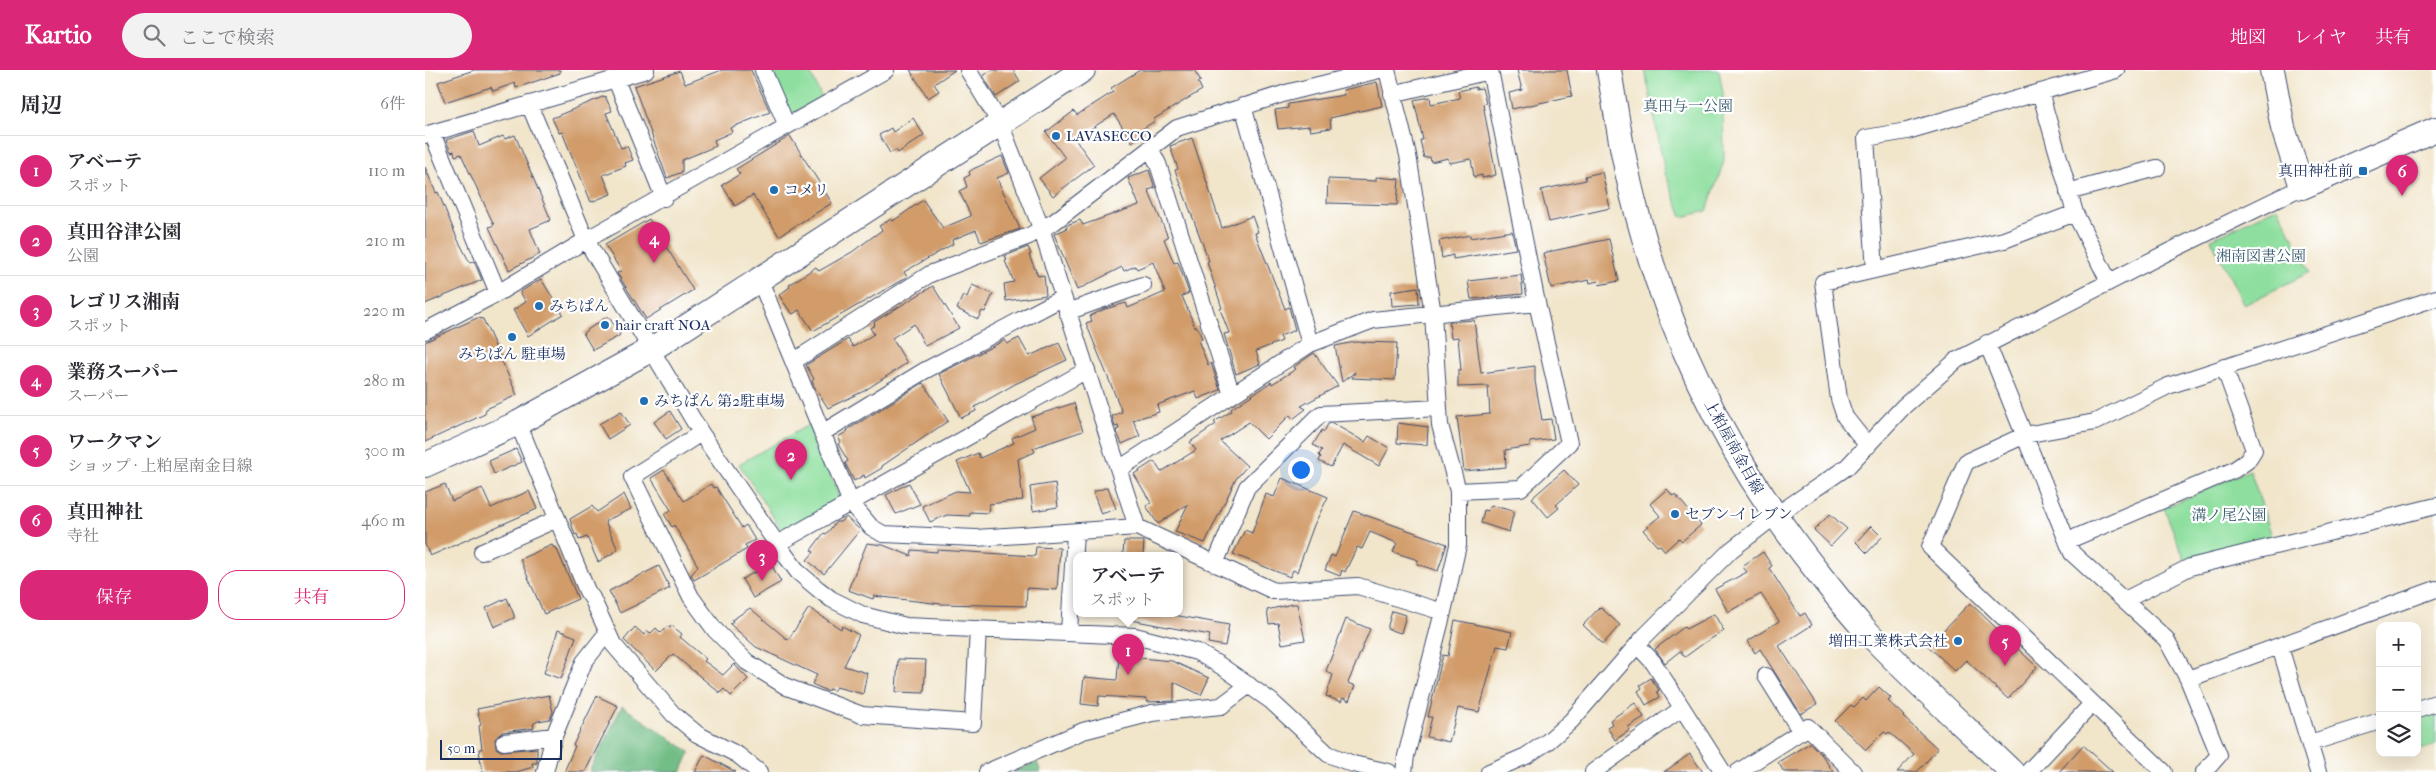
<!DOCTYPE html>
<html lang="ja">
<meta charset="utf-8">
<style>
body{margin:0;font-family:"IM FELL French Canon","Noto Serif JP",serif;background:#f2f2f3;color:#2b2b33}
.controls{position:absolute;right:15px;bottom:15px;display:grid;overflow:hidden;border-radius:10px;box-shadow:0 5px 20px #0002}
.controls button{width:45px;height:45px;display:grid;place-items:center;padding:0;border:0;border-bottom:1px solid #e1e1e2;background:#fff;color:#2b2b33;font:25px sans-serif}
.scale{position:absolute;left:15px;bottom:12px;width:122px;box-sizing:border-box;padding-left:5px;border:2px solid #1b2f5e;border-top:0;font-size:14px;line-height:18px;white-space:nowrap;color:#1b2f5e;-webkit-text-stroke:4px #fff;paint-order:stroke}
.you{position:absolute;left:875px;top:399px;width:18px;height:18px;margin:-12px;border:4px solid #fff;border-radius:50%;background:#1a73e8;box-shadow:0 0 0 8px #1a73e833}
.badge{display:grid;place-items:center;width:32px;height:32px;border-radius:50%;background:#db2777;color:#fff;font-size:16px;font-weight:700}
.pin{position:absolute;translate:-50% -41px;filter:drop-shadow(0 1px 2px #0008)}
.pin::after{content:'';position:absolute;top:26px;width:18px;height:15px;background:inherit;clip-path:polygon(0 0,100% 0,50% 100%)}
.popup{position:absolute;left:648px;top:482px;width:110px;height:65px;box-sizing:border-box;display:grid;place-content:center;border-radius:10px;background:#fff;filter:drop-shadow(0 1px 4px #0005);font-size:16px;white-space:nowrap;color:#7c7c81}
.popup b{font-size:19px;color:#2b2b33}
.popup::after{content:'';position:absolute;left:50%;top:100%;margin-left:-10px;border:10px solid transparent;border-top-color:#fff}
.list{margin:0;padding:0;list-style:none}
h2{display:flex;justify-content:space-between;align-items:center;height:65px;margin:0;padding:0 20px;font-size:21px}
h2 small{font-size:16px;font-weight:400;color:#7c7c81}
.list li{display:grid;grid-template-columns:32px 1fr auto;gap:15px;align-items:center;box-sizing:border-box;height:70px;padding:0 20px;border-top:1px solid #e1e1e2}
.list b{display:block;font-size:19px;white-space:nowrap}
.list p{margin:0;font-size:16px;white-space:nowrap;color:#7c7c81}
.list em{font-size:16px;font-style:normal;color:#7c7c81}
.actions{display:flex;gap:10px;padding:15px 20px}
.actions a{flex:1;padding:11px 0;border:1px solid #db2777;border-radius:20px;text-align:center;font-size:18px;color:#db2777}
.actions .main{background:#db2777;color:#fff}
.icon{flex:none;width:28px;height:28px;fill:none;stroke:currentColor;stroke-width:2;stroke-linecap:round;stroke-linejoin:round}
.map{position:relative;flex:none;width:2011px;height:702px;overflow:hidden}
header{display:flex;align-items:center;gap:30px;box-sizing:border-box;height:70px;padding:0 25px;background:#db2777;color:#fff}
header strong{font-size:24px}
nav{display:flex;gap:28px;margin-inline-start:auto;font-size:18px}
.search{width:350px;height:45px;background:#f2f2f3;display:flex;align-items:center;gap:12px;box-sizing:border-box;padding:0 18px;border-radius:28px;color:#7c7c81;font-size:19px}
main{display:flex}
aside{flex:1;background:#fff}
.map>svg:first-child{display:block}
.green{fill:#8edf9f;stroke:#54877e}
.forest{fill:#72be86;stroke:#467672}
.building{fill:#d19c6b}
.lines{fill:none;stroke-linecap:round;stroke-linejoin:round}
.street-casing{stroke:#3b4a6e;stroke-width:18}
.secondary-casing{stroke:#3b4a6e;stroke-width:26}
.street{stroke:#fff;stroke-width:16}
.secondary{stroke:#fff;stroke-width:24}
.poi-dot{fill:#1f6fb2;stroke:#fff;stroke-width:2}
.labels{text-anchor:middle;stroke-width:4.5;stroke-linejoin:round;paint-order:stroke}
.park-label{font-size:15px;fill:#385b6e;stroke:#fff}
.poi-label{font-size:15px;fill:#1b2f5e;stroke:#fff;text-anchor:start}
.street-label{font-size:15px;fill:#1b2f5e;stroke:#fff}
</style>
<header>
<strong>Kartio</strong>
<div class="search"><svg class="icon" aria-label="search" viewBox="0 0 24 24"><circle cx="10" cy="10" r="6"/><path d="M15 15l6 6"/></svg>ここで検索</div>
<nav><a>地図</a><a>レイヤ</a><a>共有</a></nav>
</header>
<main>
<aside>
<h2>周辺<small>6件</small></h2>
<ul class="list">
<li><span class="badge">1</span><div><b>アベーテ</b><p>スポット</p></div><em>110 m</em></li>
<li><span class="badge">2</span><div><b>真田谷津公園</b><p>公園</p></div><em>210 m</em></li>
<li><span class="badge">3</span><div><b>レゴリス湘南</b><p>スポット</p></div><em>220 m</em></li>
<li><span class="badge">4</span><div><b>業務スーパー</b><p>スーパー</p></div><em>280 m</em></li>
<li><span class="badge">5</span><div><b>ワークマン</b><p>ショップ · 上粕屋南金目線</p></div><em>300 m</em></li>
<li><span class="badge">6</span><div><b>真田神社</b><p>寺社</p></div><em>460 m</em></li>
</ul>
<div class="actions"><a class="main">保存</a><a>共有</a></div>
</aside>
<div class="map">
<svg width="2011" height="702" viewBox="0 0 2011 702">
<rect width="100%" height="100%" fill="#fff"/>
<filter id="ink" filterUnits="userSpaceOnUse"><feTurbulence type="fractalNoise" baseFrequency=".02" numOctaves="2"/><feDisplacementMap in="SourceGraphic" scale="10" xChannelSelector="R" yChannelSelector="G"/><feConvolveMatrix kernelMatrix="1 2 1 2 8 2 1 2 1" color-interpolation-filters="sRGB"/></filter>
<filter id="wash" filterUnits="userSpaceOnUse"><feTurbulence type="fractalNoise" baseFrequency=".0096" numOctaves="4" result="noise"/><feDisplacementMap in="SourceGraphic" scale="20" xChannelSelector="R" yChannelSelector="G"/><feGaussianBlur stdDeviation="1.12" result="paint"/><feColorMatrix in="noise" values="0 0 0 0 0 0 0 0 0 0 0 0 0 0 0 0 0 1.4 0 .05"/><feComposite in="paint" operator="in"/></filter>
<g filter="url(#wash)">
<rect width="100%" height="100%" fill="#f1e5ca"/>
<path class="green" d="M347 0H384L397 28 369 43 363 41Z
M1220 0H1294L1298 23 1299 91 1282 141 1257 147 1240 103Z
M1853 137 1885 202 1819 235 1786 169Z
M385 354 414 426 412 432 364 460 357 461 314 394Z
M1825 400 1848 469 1761 493 1739 438Z
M2011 642V675L1992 681V648Z"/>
<path class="forest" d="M197 636 265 682 256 702H164Z
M612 692 616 702H588Z"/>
<g id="blocks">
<path class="building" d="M49 0H135V3L91 18 90 13 68 21 66 17 20 32 13 12Z
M297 0H326L345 42 305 58 307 62 289 70 291 76 257 90V102L242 108 209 16 255 1 260 14Z
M485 0H530L509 14 514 21 503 28Z
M567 0H588L595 11 571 27 558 6Z
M715 0H769L776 11 773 12 777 20 729 49 730 51 717 59 720 63 707 72 689 44 650 69 669 95 628 126 614 108 640 88 621 62 649 41 652 45 688 22 686 18Z
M1092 0H1142L1147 26 1087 39 1084 23 1097 20Z
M952 12 957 36 905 48 906 58 885 61 884 56 853 59 850 40 863 38V34L919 25 918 20Z
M1051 17V19L1057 18 1061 33 1058 34 1071 105 1057 108V105L1049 107 1046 89 1024 93 1023 88 1006 92 1005 87 999 88 995 70H998L989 30 1005 27 1006 34 1035 28 1033 21Z
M180 26 187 41 181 43 196 78 202 76 208 90 200 93 201 96 178 105 186 124 166 132 137 62 134 63 127 48Z
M488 48 499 65 473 83 471 80 465 83 454 65 466 58 468 62Z
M49 61 54 76 78 66 80 69 90 65 126 150 105 159 115 184 84 200 64 157 69 155 36 84 30 86 29 81 26 82 21 70Z
M365 66 407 133 354 166 328 125 310 136 297 115 315 104 311 99Z
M767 68 797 158 827 146 833 162 830 163 860 239 864 237 869 256 870 260 855 266 857 271 831 281 835 294 811 304 799 264 804 263 795 239 797 238 782 192 784 191 750 100 753 99 745 76Z
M577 86 584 103 572 108 595 159 556 172 551 160 527 170 528 174 479 202 482 207 388 261 374 240 368 244 364 240 354 225 365 217 364 215 391 197 394 201 427 182 457 160 454 156 466 149 468 151 498 130 518 158 546 146 534 121 542 117 539 108 545 105 544 102 548 99Z
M0 97 11 123 13 122 32 168 45 193 49 191 57 210 0 234Z
M724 100 730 118 723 120 743 167 739 169 749 193 753 192 764 223 757 226 770 257H772L777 268 773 270 783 295 786 293 795 320 773 329 770 321 732 335 734 342 708 350 715 366 697 374 691 360 694 359 693 356 690 357 687 346 697 342 661 253 667 251 665 246 680 239 701 233 703 238 740 222 728 192 712 199 710 196 699 201 697 197 652 220 629 164 641 159 642 155 655 150 658 155 714 135 703 108Z
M1177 102 1185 138 1124 152 1116 120 1161 110 1160 106Z
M951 107 974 109 972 135 902 133 903 109 951 111Z
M224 149 268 220 221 249 192 203 196 201 180 175Z
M1087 161 1091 179 1028 189V185L1017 188 1014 171 1045 165V168Z
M1184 169 1194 211 1174 215 1173 211 1165 213 1164 210 1126 218 1118 183Z
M603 177 606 184 604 185 613 206 619 205 621 225 581 231 579 214 589 212 580 191 582 190 580 186Z
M1096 205 1098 224 1046 229 1043 211Z
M116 209 138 244 103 266 88 240 101 232 95 222Z
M547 215 568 224 560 242 557 241 553 249 532 239 538 225 542 227Z
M508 216 534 258 500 276 489 254 467 268 482 293 439 321 403 338 389 316 387 311 389 309 381 295 423 269 428 277 449 264 445 258 450 255 449 252Z
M993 217 994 234 967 236 966 221Z
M183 246 195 263 194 266 168 280 158 263Z
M52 248 58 249 92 325 61 339 60 344 0 372V272Z
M1049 250 1056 303 1110 296V311L1117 350 1126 349 1129 369 1105 372V376L1080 380 1081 397 1039 401 1032 347 1065 344 1063 316 1033 317V300H1036L1033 267 1026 268 1024 252Z
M594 268 604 286 634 273 642 290 590 314 550 337 551 341 536 348 514 304 580 270 582 274Z
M930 272 972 273 970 310 927 308 930 302 917 312 910 276Z
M889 283 913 316 876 336 881 339 868 349 865 345 841 369 824 352 795 371 822 396 811 409 780 473 750 462 763 434 733 454 721 436 726 433 709 404 729 391 736 402 771 380 765 372 791 354 789 352 807 341 806 339 846 312 847 314 871 299 869 297Z
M498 313 523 351 457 396V398L440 408 439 405 429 411 420 393 423 391 413 374 416 372 413 367 423 361 422 360Z
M649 333 658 361 608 378 610 382 593 389 598 430 564 434 563 443 545 442V446L522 445 505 452 497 436 531 421 545 422 532 392 553 383 555 388 589 373 587 368 610 358 606 347Z
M196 341 205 355 183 369 174 354Z
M245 341 256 359 241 369 229 352Z
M907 353 940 372 944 366 964 378 954 396 918 375 906 397 894 391 896 387 894 385 897 380 888 375 897 360 899 362 903 354Z
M973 353 1003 357 1002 375 972 373Z
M91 379 97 392 69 404 64 391Z
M239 400 259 431 286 414 289 418 291 417 317 458 321 455 330 470 320 475 322 479 269 510 266 505 273 496 249 455 247 457 239 444 246 440 226 408Z
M1139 400 1153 415 1131 435 1134 438 1123 447 1107 428Z
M857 408 903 427 889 455 872 502 868 500 865 507 808 484 820 460 827 463 841 424 849 427Z
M484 413 495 434 471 444 461 425Z
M630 413 633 437 608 441 605 417Z
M20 414 27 431 57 418 66 438 104 421 112 439 5 486 0 474V422Z
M683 417 691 439 676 444 668 422Z
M1242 419 1248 426 1250 424 1276 455 1257 471 1254 468 1240 481 1235 475 1232 476 1218 460 1235 446 1225 434Z
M199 424 206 439 180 451 193 480 173 492 162 467 154 470 152 464 150 465 145 449 167 436 172 442Z
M1068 436 1089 441 1084 462 1056 453 1059 440 1063 441 1064 437Z
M929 441 1022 474 1013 501 992 494 993 490 968 482 972 473 945 462 937 479 932 477 920 502 917 500 915 506 900 500 906 485 910 487Z
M1405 444 1422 459 1406 476 1389 460Z
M421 447 435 460 399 504 382 490 389 482 386 480 399 463 401 464 411 452H415Z
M1446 456 1457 467 1442 483 1431 472Z
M699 471H719L718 486 698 484Z
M442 473 458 475 486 486 487 480 512 482V480L610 486 611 477 635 478 632 520 602 518 601 536 516 534 449 526 448 529 423 520Z
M127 475 129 478 131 477 153 529 119 544 95 489Z
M1338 482 1347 496 1344 498 1375 546 1380 543 1387 555 1354 576 1392 634 1376 644 1335 579 1330 583 1323 571 1354 551 1336 524 1303 542 1290 519 1322 502 1317 496Z
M346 494 356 512 328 528 317 509Z
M234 496 245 518 195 543 184 521Z
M82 528 89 545V548L69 557 61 538Z
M1545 533 1612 597 1583 629 1541 590 1530 601 1503 576Z
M867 534H872L880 570 857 574 853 553 844 554 842 540Z
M1175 537 1195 555 1178 574 1158 555Z
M325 538 363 570 384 538 416 559 417 556 434 565 419 596 442 603 438 624 411 617 408 621 405 619 402 621 387 614 392 605 331 577 305 554 308 552 307 550Z
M967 541 981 545 976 563 962 559Z
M707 544H743L804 555 800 576 783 573 785 565 706 550Z
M1289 544 1299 561 1279 573 1260 587 1255 581 1240 593 1230 579 1259 557 1261 559Z
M921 549 945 559 923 613 930 616 924 631 918 628 916 632 901 626 908 605 901 601Z
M1030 550 1087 562 1083 578 1072 576 1054 642 1033 638 1024 672 1002 667 1007 647H1003L1009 622 1018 585 1023 586Z
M246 555 257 564 255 567 281 589 279 591 298 605 309 594 323 609 306 626 299 619 295 623 248 584 231 601 199 570 210 557 219 565 222 561 226 563 231 558 236 563 242 556 245 558Z
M133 560 151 567 136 609 119 603Z
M694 586 747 591 784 608 776 625 749 612V631L721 632 722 629 674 626 673 636 656 634 659 607 692 610Z
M473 589 501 590 499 623 471 622Z
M1226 608 1234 620 1232 621 1235 627 1221 635 1213 621 1217 618 1215 615Z
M1454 617 1466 628 1463 631 1479 646 1478 647 1513 679 1492 702H1472L1489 684 1464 662 1462 664 1459 662 1441 680 1410 651 1426 635 1429 637 1438 628 1441 631Z
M124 625 128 642 125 649 113 651 108 654 109 658 77 662 70 669 71 678 76 681 112 678V693H107L108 697 91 702H57L54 679H57L54 656 56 655 52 639Z
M172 626 193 636 160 702H139L150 676 148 675Z
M1210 633 1219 647 1203 657 1205 660 1190 670 1182 657 1187 654 1185 650Z
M1385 673 1397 685 1408 702H1359L1353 692Z
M1658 675 1688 702H1634Z
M1265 684 1278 702H1239Z
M279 685 311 702H270Z"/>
</g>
</g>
<g filter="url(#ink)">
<use href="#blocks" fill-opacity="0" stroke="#3b4a6e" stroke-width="1"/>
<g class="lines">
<defs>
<path id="street" d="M338 0 362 56
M543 0 575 53 616 158 712 457
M962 0 983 85 1008 244 1015 355 1033 421V475L1018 542 981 686 979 702
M191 10 239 128
M1615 22 1650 143 1684 212
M967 24 1065 1
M104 34 161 170 276 363 352 474 373 502 393 519 406 529 438 545 481 556 710 566 772 582 796 596 846 631 903 684 928 694 964 702
M818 36 885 274
M7 63 73 223
M0 65 221 0
M725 78 733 94 807 325
M1643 122 1732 98
M1450 200 1441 68 1482 61 1691 0
M334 208 426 433 446 457 458 464 551 468 712 457 849 521 933 516 1018 542
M642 242 718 215
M0 261 73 223 161 170 461 0
M1562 273 1647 483 1741 569 1763 609 1794 685 1779 702
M369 291 505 204 604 166 629 152 752 58 861 23 954 0
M93 353 162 521 167 528 188 574 248 644 272 664 313 685 334 702
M276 363 207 407 266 527 290 560 322 592 362 617 437 645 548 653 553 559
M397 363 499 301 637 228
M1443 376 1420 347 1414 329 1398 212 1579 170 1650 143
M694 399 885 274 948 250 1112 233
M1033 421 1096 418 1144 373 1112 233 1065 0
M1642 471 1809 400 1822 391 1829 380 1799 297
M352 474 662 300
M57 482 132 449
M790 494 822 417 896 344 1014 338
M1700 530 1765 497 2011 436
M644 562 650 462
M1212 575 1228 592 1298 702
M1855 577 1893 702
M1341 606 1376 662
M1763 609 2011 519
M1992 639 2011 633
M79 672 129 666
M1885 673 1955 651
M120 702 129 666 159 592 182 563
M562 702 658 661 727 643 796 636 824 615
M1064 702 1101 686 1122 672 1146 651 1219 567 1306 480 1350 446 1422 397 1479 336 1532 290 1743 182 1877 117
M1168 702 1256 639
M1313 702 1383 657 1428 702
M1603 702 1667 634
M1739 702 1505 477 1541 392 1600 365 1670 352 1743 316 2011 228"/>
<path id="secondary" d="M1184 0C1192 48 1199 96 1212 143 1248 279 1310 400 1398 509 1410 524 1422 540 1435 554 1483 606 1536 653 1587 702
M1847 0 1858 58 1877 117 2011 59
M0 395 93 353 227 279 658 0"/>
</defs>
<use href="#street" class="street-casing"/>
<use href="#secondary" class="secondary-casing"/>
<use href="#street" class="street"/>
<use href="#secondary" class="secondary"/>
</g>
</g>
<g class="poi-dot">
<circle cx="631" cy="66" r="5"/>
<rect x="1933" y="96" width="10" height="10" rx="2.5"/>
<circle cx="349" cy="120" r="5"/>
<circle cx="114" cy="236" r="5"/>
<circle cx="180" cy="255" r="5"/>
<circle cx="87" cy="267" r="5"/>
<circle cx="219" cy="331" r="5"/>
<circle cx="1250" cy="444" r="5"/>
<circle cx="1533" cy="571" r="5"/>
</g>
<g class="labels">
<g class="park-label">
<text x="1263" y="41">真田与一公園</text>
<text x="1836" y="191">湘南図書公園</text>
<text x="1804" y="450">溝ノ尾公園</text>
</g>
<g class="poi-label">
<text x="641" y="71">LAVASECCO</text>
<text x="1928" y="106" text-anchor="end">真田神社前</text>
<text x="359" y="125">コメリ</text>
<text x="124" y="241">みちぱん</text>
<text x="190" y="260">hair craft NOA</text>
<text x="87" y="289" text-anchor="middle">みちぱん 駐車場</text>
<text x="229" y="336">みちぱん 第2駐車場</text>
<text x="1260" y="449">セブン-イレブン</text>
<text x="1523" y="576" text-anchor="end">増田工業株式会社</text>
</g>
<g class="street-label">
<text transform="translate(1309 377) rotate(61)" y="5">上粕屋南金目線</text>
</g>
</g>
</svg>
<div class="controls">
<button>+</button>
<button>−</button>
<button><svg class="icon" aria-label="layers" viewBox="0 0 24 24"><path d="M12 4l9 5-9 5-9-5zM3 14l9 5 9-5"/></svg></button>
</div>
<div class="scale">50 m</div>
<div class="you"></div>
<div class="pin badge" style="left:703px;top:605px">1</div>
<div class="popup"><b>アベーテ</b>スポット</div>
<div class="pin badge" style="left:366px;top:410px">2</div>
<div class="pin badge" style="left:337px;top:511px">3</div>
<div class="pin badge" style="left:229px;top:193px">4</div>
<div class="pin badge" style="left:1580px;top:596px">5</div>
<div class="pin badge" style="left:1977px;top:126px">6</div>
</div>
</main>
